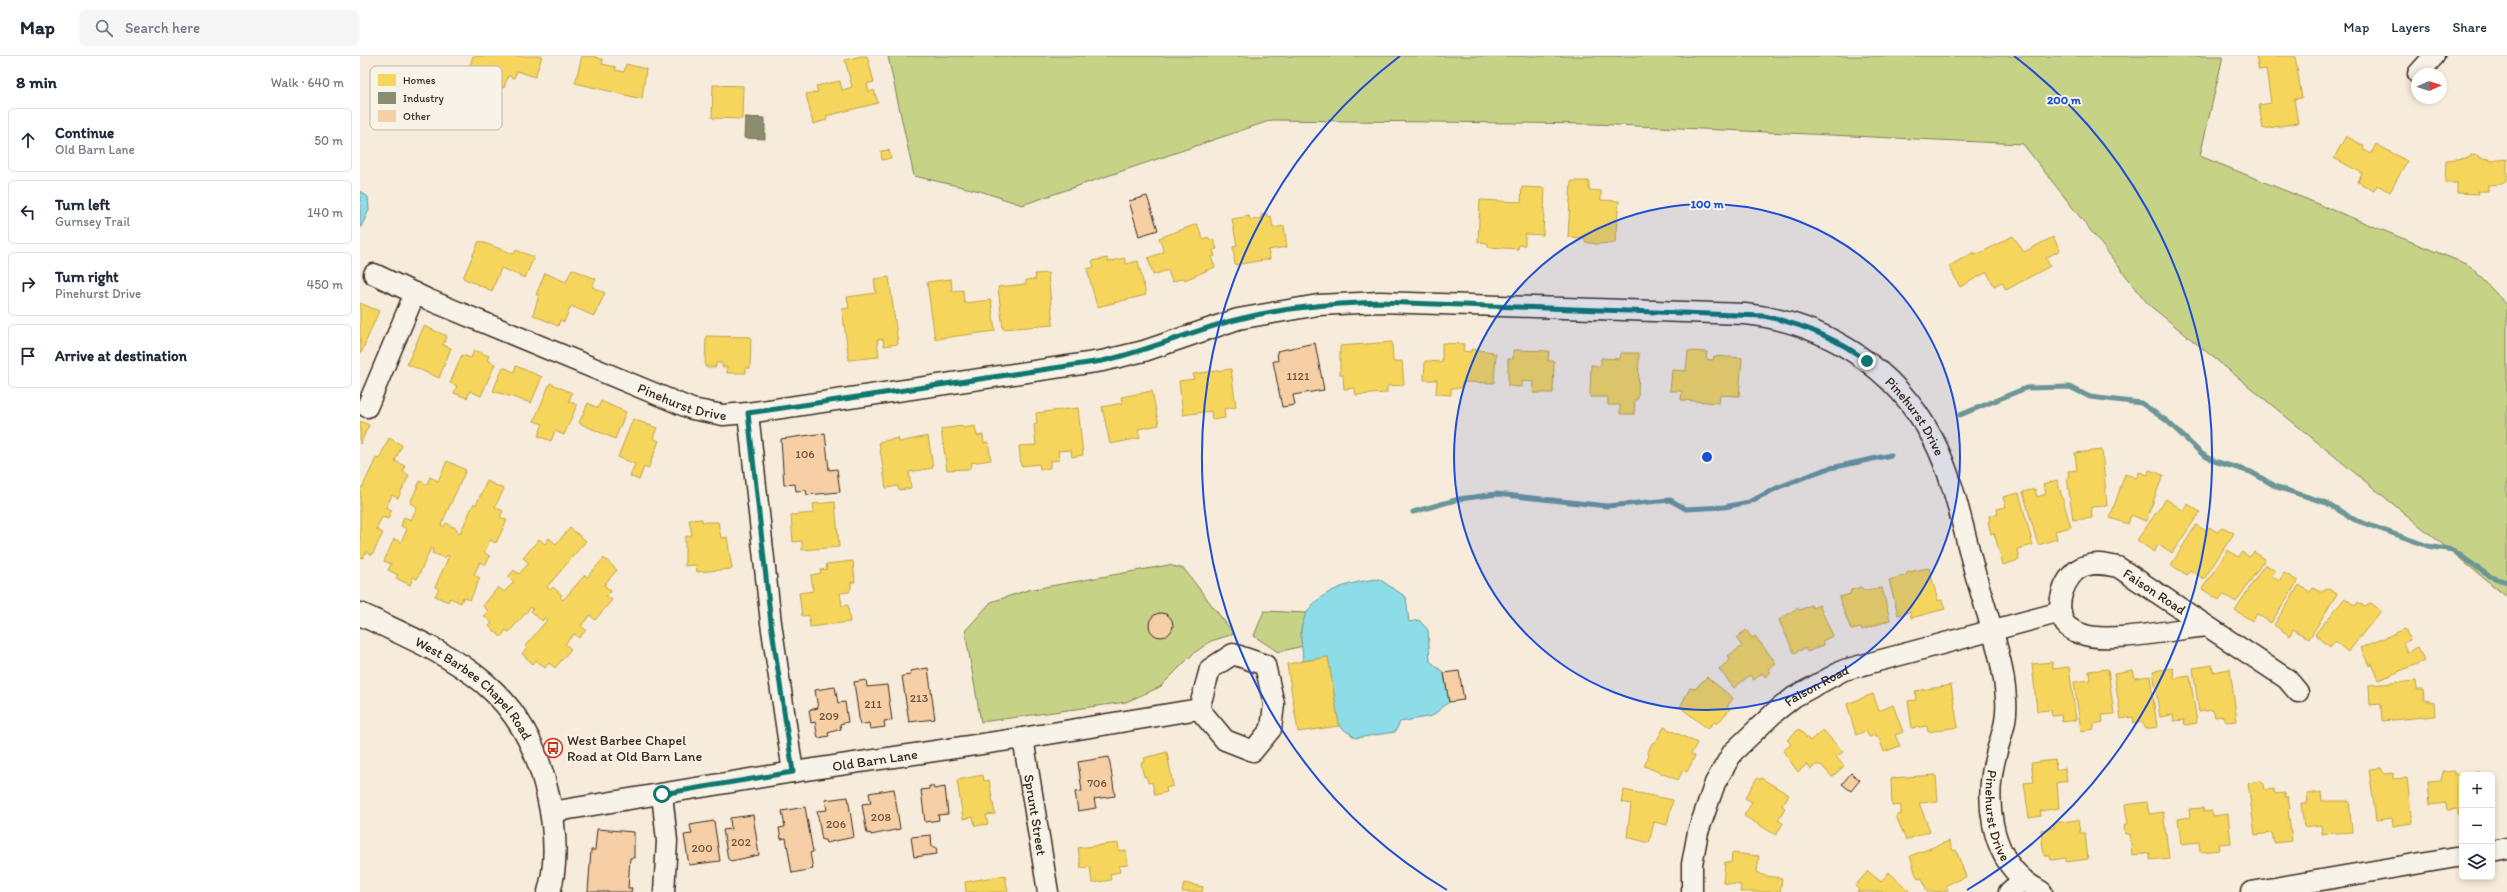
<!DOCTYPE html>
<meta charset="utf-8">
<style>
body{margin:0;font-family:Itim,sans-serif;background:#f6f6f7;color:#1f2937}
.controls{position:absolute;right:12px;bottom:12px;display:grid;overflow:hidden;border-radius:6px;box-shadow:0 2px 6px #0003}
.controls button{width:36px;height:36px;display:grid;place-items:center;padding:0;border:0;border-bottom:1px solid #e0e1e3;background:#fff;color:#1f2937;font:20px sans-serif}
.compass{position:absolute;left:2051px;top:12px;width:36px;height:36px;border-radius:50%;background:#fff;box-shadow:0 2px 6px #0003;rotate:87deg}
.stop{position:absolute;width:12px;height:12px;margin:-9px;border:3px solid #0f766e;border-radius:50%;background:#fff}
.stop.end{background:#0f766e;border-color:#fff;box-shadow:0 1px 4px #0008}
.list{margin:0;padding:0;list-style:none}
h2{display:flex;justify-content:space-between;align-items:center;height:52px;margin:0;padding:0 16px;font-size:17px}
h2 small{font-size:13px;font-weight:400;color:#747a83}
.list li{display:grid;grid-template-columns:26px 1fr auto;gap:12px;align-items:center;box-sizing:border-box;height:64px;margin:0 8px 8px;padding:0 8px;border:1px solid #e0e1e3;border-radius:6px}
.list b{display:block;font-size:15px;white-space:nowrap}
.list p{margin:0;font-size:13px;white-space:nowrap;color:#747a83}
.list em{font-size:13px;font-style:normal;color:#747a83}
.icon{flex:none;width:22px;height:22px;fill:none;stroke:currentColor;stroke-width:2;stroke-linecap:round;stroke-linejoin:round}
.map{position:relative;flex:none;width:2147px;height:836px;overflow:hidden}
header{display:flex;align-items:center;gap:24px;box-sizing:border-box;height:56px;padding:0 20px;background:#fff;border-bottom:1px solid #e0e1e3}
header strong{font-size:19px}
nav{display:flex;gap:22px;margin-inline-start:auto;font-size:14px}
.search{width:280px;height:36px;background:#f6f6f7;display:flex;align-items:center;gap:10px;box-sizing:border-box;padding:0 14px;border-radius:6px;color:#747a83;font-size:15px}
main{display:flex}
aside{flex:1;background:#fff}
.map>svg:first-child{display:block}
.green{fill:#c6d387;stroke:#807e52}
.water{fill:#8cdde7;stroke:#6c9597}
.homes{fill:#f6d55c;stroke:#bea249}
.industry{fill:#8c8c6e;stroke:#746f56}
.lines{fill:none;stroke-linecap:round;stroke-linejoin:round}
.stream{stroke:#6c9597;stroke-width:5}
.building{fill:#f7cfa6;stroke:#3b2a1e}
.street-casing{stroke:#3b2a1e;stroke-width:23}
.secondary-casing{stroke:#3b2a1e;stroke-width:25}
.street{stroke:#f7f3e8;stroke-width:20}
.secondary{stroke:#f7f3e8;stroke-width:22}
.route{stroke:#0f766e;stroke-width:5}
.ring{fill:none;stroke:#1d4ed8;stroke-width:2}
.labels{text-anchor:middle;stroke-width:4;stroke-linejoin:round;paint-order:stroke}
.number-label{font-size:12px;fill:#6a5340}
.street-label{font-size:14px;fill:#3b2a1e;stroke:#f7f3e8}
.poi-label{font-size:14px;fill:#3b2a1e;stroke:#f7f3e8;text-anchor:start}
.key{fill:#f7f3e8;stroke:#bfb7ab;stroke-width:1}
.key-label{font-size:11px;fill:#3b2a1e}
.centre{fill:#1d4ed8;stroke:#f7f3e8;stroke-width:2}
.ring-label{font-size:12px;text-anchor:middle;font-weight:bold;fill:#1d4ed8;stroke:#f7f3e8;stroke-width:4;stroke-linejoin:round;paint-order:stroke}
</style>
<header>
<strong>Map</strong>
<div class="search"><svg class="icon" aria-label="search" viewBox="0 0 24 24"><circle cx="10" cy="10" r="6"/><path d="M15 15l6 6"/></svg>Search here</div>
<nav><a>Map</a><a>Layers</a><a>Share</a></nav>
</header>
<main>
<aside>
<h2>8 min<small>Walk · 640 m</small></h2>
<ul class="list">
<li><svg class="icon" aria-label="ahead" viewBox="0 0 24 24"><path d="M12 20V5M6 11l6-6 6 6"/></svg><div><b>Continue</b><p>Old Barn Lane</p></div><em>50 m</em></li>
<li><svg class="icon" aria-label="left" viewBox="0 0 24 24"><path d="M17 20v-9H6M10 6l-5 5 5 5"/></svg><div><b>Turn left</b><p>Gurnsey Trail</p></div><em>140 m</em></li>
<li><svg class="icon" aria-label="right" viewBox="0 0 24 24"><path d="M7 20v-9h11M14 6l5 5-5 5"/></svg><div><b>Turn right</b><p>Pinehurst Drive</p></div><em>450 m</em></li>
<li><svg class="icon" aria-label="arrive" viewBox="0 0 24 24"><path d="M6 21V4h12l-3 4 3 4H6"/></svg><div><b>Arrive at destination</b></div></li>
</ul>
</aside>
<div class="map">
<svg width="2147" height="836" viewBox="0 0 2147 836">
<rect width="100%" height="100%" fill="#f7ecdb"/>
<filter id="ink" filterUnits="userSpaceOnUse"><feTurbulence type="fractalNoise" baseFrequency=".025" numOctaves="2"/><feDisplacementMap in="SourceGraphic" scale="8" xChannelSelector="R" yChannelSelector="G"/><feConvolveMatrix kernelMatrix="1 2 1 2 8 2 1 2 1" color-interpolation-filters="sRGB"/></filter>
<g filter="url(#ink)">
<path class="green" d="M528 0H1863L1840 100 2101 206 2110 210 2147 249V541L1788 248 1663 88 1234 68 912 64 662 149 620 135 554 120Z
M809 509 824 513 874 578 851 585 834 597 800 631 766 646 621 666 605 575 631 546 668 534Z
M904 555 946 557 941 575 943 590 918 596 894 580Z"/>
<path class="water" d="M0 135 8 141 9 154 0 173Z
M1019 523 1046 541 1049 566 1059 564 1068 574 1070 605 1084 617 1089 646 1072 660 1040 666 1035 676 996 682 979 670 968 601 943 605C943 595 940 584 941 574 946 537 988 526 1019 523Z"/>
<path class="homes" d="M113 0H182L175 21 157 15 154 22 148 20 144 32 123 25 125 22 108 16Z
M222 0H233L243 4 242 8 256 11 255 14 264 16 266 8 286 13 282 43 215 27Z
M502 0H507L514 26 507 28 509 36 514 34 518 47 466 60 467 64 453 68 446 38 458 36 456 30 480 25 482 34 492 31 485 4Z
M1896 0H1935L1942 42 1934 43 1938 67 1903 73 1899 49 1911 47 1906 13 1899 14Z
M353 29 383 30 382 63 352 62Z
M1986 80 2004 90 2003 93 2011 98 2016 88 2047 105 2030 136 2017 129 2014 135 1998 126 2002 117 1974 102Z
M529 94 531 102 522 104 521 95Z
M2111 99 2120 100V102L2130 103V105L2147 103V125L2142 128 2128 129V135H2118L2119 138 2097 137V127H2085L2086 104 2109 102Z
M1211 125H1229V134L1241 135V144L1259 145 1255 187 1236 188 1225 186V182L1208 181Z
M1162 131 1185 132 1183 179 1165 178V189H1159L1158 193 1128 191V187L1118 186 1120 144 1161 146Z
M907 158 908 161 911 160 913 172 924 170 927 191 908 194 910 203 875 209 873 191 877 190 872 163 889 160 890 164 902 162 901 159Z
M837 168 843 183 848 181 850 184 853 183 857 193 853 194 855 200 851 201 855 211 825 224 824 222 812 226 808 214 793 219 788 202 804 196 799 182Z
M1653 180 1664 196 1693 181 1700 194 1686 202 1690 210 1646 234 1642 226 1634 230 1627 216 1600 231 1589 210 1614 196 1615 199 1624 195Z
M119 185 154 198 156 194 174 201 165 222 141 212 132 235 103 222Z
M747 202 748 206 764 202 766 208 778 205 786 239 737 251 727 213 734 211 732 205Z
M212 213 236 223 232 231 245 237 234 260 211 250 204 266 200 264 198 270 173 259 179 239H176L185 217 206 226Z
M688 217 693 269 643 273 638 231 666 228V224L676 223 675 218Z
M529 221 538 288 524 290 523 283 517 284 519 301 489 304 482 253 489 252 487 241 516 237 514 223Z
M591 223 592 235 603 234 604 247 631 244 635 275 575 283 567 226Z
M0 247 19 255 1 297H0Z
M64 270 87 280 83 289 91 292 79 322 47 308Z
M346 280 391 281 390 312H386V317H367V311H362V307H356V311H345Z
M1032 286 1033 306 1042 305 1044 329 1027 330V337L996 339 995 332 984 333 983 319H980V290Z
M1082 287 1104 288 1103 295 1111 296V293L1133 296V298H1136L1134 327 1102 326V332H1091V339L1076 338 1077 324H1064L1065 305 1082 306Z
M114 294 129 300 127 304 135 308 121 340 110 335 107 342 94 337 97 330 90 327 102 299 111 302Z
M1153 294 1189 295 1188 305H1194L1193 337H1173L1174 326 1162 325V331L1148 330V303H1153Z
M1328 295 1347 296 1346 303 1353 304 1354 300 1382 302 1379 340 1360 339 1359 347 1321 344 1322 335H1310L1312 314 1326 315Z
M1261 297H1279L1278 343H1275L1274 358H1260V349H1248V341H1230L1231 309 1241 310V302L1260 303Z
M156 310 182 321 171 347 133 335 143 311 154 316Z
M871 313 876 351 864 353 865 362 852 364 851 355 823 359 819 325 834 323 833 318Z
M190 327 212 337 209 345 217 349 204 379 195 375 191 385 178 380 183 368 174 365Z
M792 335 799 369 778 373 780 382 750 388 742 351 762 347 761 341Z
M241 345 266 356 255 383 219 367 228 347 238 352Z
M718 352 723 399 712 401 711 394 698 395 699 404 690 405V412L680 413 679 408 661 410 659 390 676 389 674 369 677 368 676 357Z
M273 363 297 372 293 382 299 385 288 413 284 411 279 424 270 420 275 408 258 401Z
M0 365 9 369 0 388Z
M602 370 603 372 615 370 617 380 623 379 624 387 628 386 631 404 611 407 612 410 608 413 587 414 581 373Z
M568 380 573 412 549 416 551 432 539 434 538 430 526 432 519 386 538 382 539 386Z
M29 382 42 389 35 405 45 410 43 416 49 419 38 442 32 439 26 452 32 454 28 463 22 461 16 473 23 477 12 499 6 496 3 502 0 501V431L2 432 16 402 19 403Z
M1742 394 1747 450 1731 451 1732 462 1713 464 1707 421H1709L1708 415 1717 414 1715 397Z
M87 405 106 414 81 469 84 471 86 467 97 473 96 475 100 477 114 447 116 449 127 425 144 433 135 451 143 455 140 461 147 464 136 487 130 484 124 497 130 500 125 509 120 506 114 519 120 522 110 544 103 541 101 547 90 542 88 546 75 540 79 533 75 531 89 500 87 499 85 502 72 497 73 493 71 492 57 523 53 521 50 529 36 522 38 519 28 514 31 508 24 505 34 483 41 486 47 473 41 470 44 461 51 464 57 451 50 447 60 425 67 428 70 421 78 425Z
M1789 414 1803 419 1786 465 1771 459 1768 468 1750 462 1765 418 1777 422 1779 416 1788 419Z
M1697 424 1711 471 1695 475 1697 483 1678 489 1663 436 1675 433 1677 441 1686 438 1683 428Z
M1659 437 1673 489 1657 493 1659 504 1643 509 1634 477 1631 478 1628 466 1630 465 1629 460 1638 458 1637 453 1646 451 1643 441Z
M1806 443 1824 455 1828 448 1840 456 1812 497 1799 488 1794 496 1777 484Z
M475 446 479 491 442 494V485L433 486 431 459 454 457 453 448Z
M342 463V466H358L361 482 367 481 372 513 337 516 336 509 325 510V481L332 479 329 464Z
M1836 469 1846 475 1849 471 1857 476 1863 471 1874 477 1844 523 1830 514 1827 519 1811 509Z
M210 472 226 485 187 531 190 534 193 531 202 539 200 541 203 544 225 519 227 521 244 502 257 514 244 529 251 535 246 540 252 544 235 564 230 559 221 570 226 574 219 582 214 578 205 588 211 593 195 612 189 607 185 612 176 604 173 608 162 598 167 592 165 590 187 564 184 562 182 565 171 555 173 553 171 551 149 576 146 574 141 581 129 570 132 567 124 560 128 555 123 550 138 531 144 536 154 526 148 521 154 514 159 518 169 507 163 502 179 483 185 488 189 482 196 488Z
M1868 494 1878 501 1882 496 1889 501 1894 496 1905 503 1876 546 1863 538 1859 544 1842 533Z
M493 505 495 526H491V532L489 536 480 537 482 550 488 549 490 566 450 571 449 559 442 560 439 537 453 535 451 519 461 517 460 514 467 513 466 508Z
M1905 508 1915 515 1912 520 1919 525 1924 517 1938 525 1911 567 1897 558 1892 565 1875 554Z
M1569 512 1578 545 1582 544 1585 553 1551 562 1550 556 1538 559 1529 524 1546 519 1548 516Z
M1939 529 1950 536 1953 532 1960 536 1967 532 1977 538 1949 583 1933 573 1930 580 1914 569Z
M1501 531 1504 534 1522 532 1530 564 1502 574 1501 572 1491 574 1479 541 1490 538 1491 534Z
M1985 542 1995 550 1998 546 2005 551 2011 547 2021 555 1988 596 1975 585 1970 591 1955 578Z
M1451 549 1453 552 1459 549 1473 580 1462 585 1464 589 1447 596 1445 592 1434 597 1419 564 1437 552 1440 554Z
M2045 573 2050 584 2043 587 2047 596 2058 591 2064 605 2019 624 2012 608 2009 610 2001 592Z
M1386 574 1392 582 1395 580 1416 607 1408 613 1411 616 1405 621 1402 617 1394 624 1390 619 1374 632 1359 613 1371 603 1368 600 1382 590 1376 582Z
M968 601 979 670 938 676 927 608Z
M1692 606 1693 613 1709 611 1716 664 1702 666 1701 659 1692 660 1691 654 1677 655 1672 608Z
M1852 609 1853 616 1870 613 1877 665 1866 666 1863 660 1855 661 1853 654 1839 656 1833 612Z
M1813 612 1814 622 1830 620 1837 667 1825 669 1824 664 1814 665 1813 659 1800 661 1793 615Z
M1748 613 1754 658 1742 659 1743 666 1734 668V673L1721 675 1714 626 1730 624 1729 615Z
M1773 614 1775 622 1790 620 1797 671 1786 673 1782 666 1774 668 1773 661 1761 663 1754 617Z
M1347 621 1373 642 1367 651 1370 653 1357 668 1354 666 1348 673 1320 651 1330 632 1335 633Z
M2056 625 2057 634H2063L2064 644 2074 646 2075 660 2022 665 2021 648 2010 649 2009 629Z
M1591 629 1598 671 1568 676 1567 670 1552 672 1548 645 1556 644 1555 635Z
M1513 638 1519 655 1533 649 1543 676 1535 679 1540 690 1524 696 1519 682 1515 679 1509 681 1506 675 1496 679 1487 648Z
M1304 671 1337 687 1331 698 1335 700 1327 716 1323 714 1318 724 1284 710 1289 700 1288 696 1292 687 1296 686Z
M1439 673 1450 685 1463 674 1483 696 1476 701 1484 710 1472 721 1461 709H1456L1451 713 1447 708 1438 716 1423 695 1431 688 1427 684Z
M807 696 813 730 806 732 807 736 795 739 792 726 788 727 786 720 784 721 781 707 785 706 784 702Z
M1695 704 1696 714 1705 712 1707 725 1697 727 1699 752 1680 755 1681 760 1669 762 1664 727 1674 726 1671 707Z
M2021 712 2024 718 2033 717V723L2047 722 2052 767 2033 770 2032 762 2016 764 2009 713Z
M2095 715V719L2119 716 2120 719H2102V758H2098V753L2087 754 2086 747 2070 749 2068 726 2081 725 2083 716Z
M623 719 624 725 629 724 635 758 626 759 628 768 615 770 613 761 603 763 597 724Z
M1576 719 1578 746 1559 747 1570 775 1546 784 1536 760 1541 758V749L1532 750 1531 722Z
M1397 722 1400 724 1401 722 1429 739 1422 750 1425 752 1418 764 1423 767 1416 779 1384 760 1392 746 1385 742Z
M1900 725 1904 728 1905 734 1914 733 1915 738 1925 737V741H1928L1930 752 1928 753 1932 785 1914 787 1912 777 1895 779 1888 727Z
M1264 734 1313 744 1307 769 1294 766 1289 787 1267 781 1271 748 1261 746Z
M1961 736 1962 745H1989L1992 776 1962 778 1961 769 1944 771 1941 747H1948L1947 738Z
M1787 746 1789 758 1803 756 1809 802 1790 804V797L1772 799 1770 778H1765L1764 769 1768 768 1765 749Z
M1843 752 1844 756 1852 755 1853 760 1868 758 1871 787 1859 788 1860 794 1840 796 1839 786 1821 788 1818 763 1830 761 1829 753Z
M1718 764 1720 777H1725L1728 803 1706 806V802L1691 804 1690 800H1684L1681 774 1694 772 1693 767Z
M1589 785 1593 795 1596 794 1606 821 1586 829 1588 835 1567 836 1562 822 1559 823 1556 819 1550 800Z
M758 787 759 795 766 794 768 809 759 810 760 816 750 818 751 824 732 827 730 811 721 812 718 792Z
M1372 797 1399 800 1397 816 1405 820 1422 822 1420 836H1380L1381 829 1363 827 1365 806 1371 807Z
M1508 815 1521 826 1529 816 1550 836H1497L1499 834 1495 830Z
M645 819 648 836H606L605 826Z
M824 827 843 831 842 836H822Z"/>
<path class="industry" d="M385 61 405 62V83L384 82Z"/>
<g class="lines">
<path class="stream" d="M1600 359 1666 332 1710 331 1730 341 1781 347 1807 365 1842 398 1854 405 1891 416 1917 431 1967 447 1995 464 2068 490 2093 494 2129 520 2147 526
M1053 456 1099 443 1137 438 1247 450 1310 444 1326 453 1364 451 1389 446 1419 431 1466 413 1531 399"/>
</g>
<path class="building" d="M787 140 798 174 779 180 769 145Z
M955 287 964 334 933 339 935 349 922 351 913 305H918L917 295Z
M465 377 469 414 477 413 480 436 447 439 446 434 436 435 435 428 424 429 421 383Z
M789 569a12 12 0 1 1 24 0a12 12 0 1 1-24 0Z
M568 612 575 663 549 666 542 620 551 619 550 615Z
M1099 615 1104 644 1089 646 1084 617Z
M506 624 507 631 527 629 532 664 524 665 525 671 510 673 509 667 500 669 494 626Z
M475 631 478 647 485 646 488 666 480 668 481 673 468 677 469 680 458 682 455 666 451 667 449 654 458 652 455 634Z
M749 701 755 740 734 743 736 752 718 755 715 736 722 735 718 706Z
M1491 717 1500 724 1491 735 1482 728Z
M569 730H573L574 733 585 731 588 758 578 759 579 764 565 766 561 734 569 733Z
M534 733 540 773 511 779 510 777 507 778 502 748 511 747 509 737Z
M488 741 494 781 466 787 465 784H462L457 755 467 754 465 744Z
M445 751 453 796 450 797 453 813 432 817 426 782 421 783 419 772 425 771 422 755Z
M393 759 399 799 371 805 368 803 363 774 371 773 370 762Z
M354 765 360 805 329 809 324 779 332 778 330 769Z
M237 773 274 776V802H270L268 832H272L271 836H228L231 794H235Z
M571 779 572 791H576L577 798 554 801 551 781Z"/>
<g class="lines">
<defs>
<g id="street">
<path d="M2058 18 2074 0"/>
<path id="s1" d="M14 218 67 243 332 353 363 359 388 357 742 305 784 295 878 263 958 249 1020 246 1385 258C1464 266 1536 312 1573 383 1594 423 1603 473 1615 517 1626 556 1644 603 1646 643 1648 667 1640 681 1635 703 1625 743 1630 796 1664 824 1669 829 1676 832 1682 836"/>
<path d="M7 351 55 237"/>
<path d="M388 357 411 567 433 716"/>
<path id="s2" d="M1846 570C1817 573 1747 588 1722 578 1718 577 1712 574 1708 571 1691 555 1704 516 1725 510 1736 506 1747 509 1758 511L1927 623 1938 636"/>
<path id="s3" d="M663 682 688 836"/>
<path d="M302 738 307 785 304 836"/>
<path id="s4" d="M191 756 433 716 663 682 839 653 850 613 873 598 905 609 914 648 911 673 893 695 865 684 839 653"/>
<path d="M2132 795 2147 792"/>
<path id="s5" d="M1332 836V808L1338 776 1355 727 1373 696 1415 656 1434 641 1484 614 1701 556"/>
<path d="M1649 836 1663 824"/>
<path d="M1891 836 2102 800"/>
</g>
<g id="secondary">
<path id="s6" d="M0 558C95 602 164 629 188 740 195 771 198 805 189 836"/>
</g>
</defs>
<use href="#street" class="street-casing"/>
<use href="#secondary" class="secondary-casing"/>
<use href="#street" class="street"/>
<use href="#secondary" class="secondary"/>
</g>
</g>
<g class="lines" filter="url(#ink)">
<path class="route" d="M302 738 433 716 411 567 388 357 742 305C789 295 832 274 879 263 925 251 972 248 1020 246L1404 260C1442 268 1476 282 1507 305"/>
</g>
<circle cx="1347" cy="401" r="253" fill="#1d4ed8" fill-opacity=".12"/>
<g class="ring">
<circle cx="1347" cy="401" r="253"/>
<path d="M1087 834A505 505 0 0 1 1040 0M1654 0A505 505 0 0 1 1607 834"/>
</g>
<defs>
<symbol id="bus-ring" viewBox="-11 -11 22 22"><circle r="9.5" fill="#f7f3e8" stroke="#c8321e" stroke-width="1.5"/><path d="M-5-6H5V4H4V6H2V4H-2V6H-4V4H-5ZM-3.5-4V0h7V-4ZM-3.5 1.2v1.5H-2V1.2ZM2 1.2v1.5H3.5V1.2Z" fill="#c8321e"/></symbol>
</defs>
<g fill-rule="evenodd">
<use href="#bus-ring" x="182" y="681" width="22" height="22"/>
</g>
<g class="labels">
<g class="number-label">
<text x="938" y="324">1121</text>
<text x="445" y="402">106</text>
<text x="559" y="646">213</text>
<text x="513" y="652">211</text>
<text x="469" y="664">209</text>
<text x="737" y="731">706</text>
<text x="521" y="765">208</text>
<text x="476" y="772">206</text>
<text x="381" y="790">202</text>
<text x="342" y="796">200</text>
</g>
<g class="street-label">
<text dy="5" stroke="none"><textPath href="#s1" startOffset="334">Pinehurst Drive</textPath></text>
<text dy="5" stroke="none"><textPath href="#s1" startOffset="1617">Pinehurst Drive</textPath></text>
<text dy="5" stroke="none"><textPath href="#s2" startOffset="291">Faison Road</textPath></text>
<text dy="5" stroke="none"><textPath href="#s5" startOffset="256">Faison Road</textPath></text>
<text dy="5" stroke="none"><textPath href="#s6" startOffset="138">West Barbee Chapel Road</textPath></text>
<text dy="5" stroke="none"><textPath href="#s4" startOffset="328">Old Barn Lane</textPath></text>
<text dy="5" stroke="none"><textPath href="#s1" startOffset="2036">Pinehurst Drive</textPath></text>
<text dy="5" stroke="none"><textPath href="#s3" startOffset="78">Sprunt Street</textPath></text>
</g>
<g class="poi-label">
<text x="207" y="689">West Barbee Chapel<tspan x="207" dy="16">Road at Old Barn Lane</tspan></text>
</g>
</g>
<rect x="10" y="10" width="132" height="64" rx="6" class="key"/>
<rect x="18" y="18" width="18" height="12" fill="#f6d55c"/>
<rect x="18" y="36" width="18" height="12" fill="#8c8c6e"/>
<rect x="18" y="54" width="18" height="12" fill="#f7cfa6"/>
<g class="key-label">
<text x="43" y="28">Homes</text>
<text x="43" y="46">Industry</text>
<text x="43" y="64">Other</text>
</g>
<circle cx="1347" cy="401" r="6" class="centre"/>
<g class="ring-label">
<text x="1704" y="48">200 m</text>
<text x="1347" y="152">100 m</text>
</g>
</svg>
<div class="controls">
<button>+</button>
<button>−</button>
<button><svg class="icon" aria-label="layers" viewBox="0 0 24 24"><path d="M12 4l9 5-9 5-9-5zM3 14l9 5 9-5"/></svg></button>
</div>
<svg class="compass" viewBox="-18 -18 36 36"><path d="M0-13l5 13h-10z" fill="#e53935"/><path d="M0 13l5-13h-10z" fill="#747a83"/></svg>
<div class="stop" style="left:302px;top:738px"></div>
<div class="stop end" style="left:1507px;top:305px"></div>
</div>
</main>
